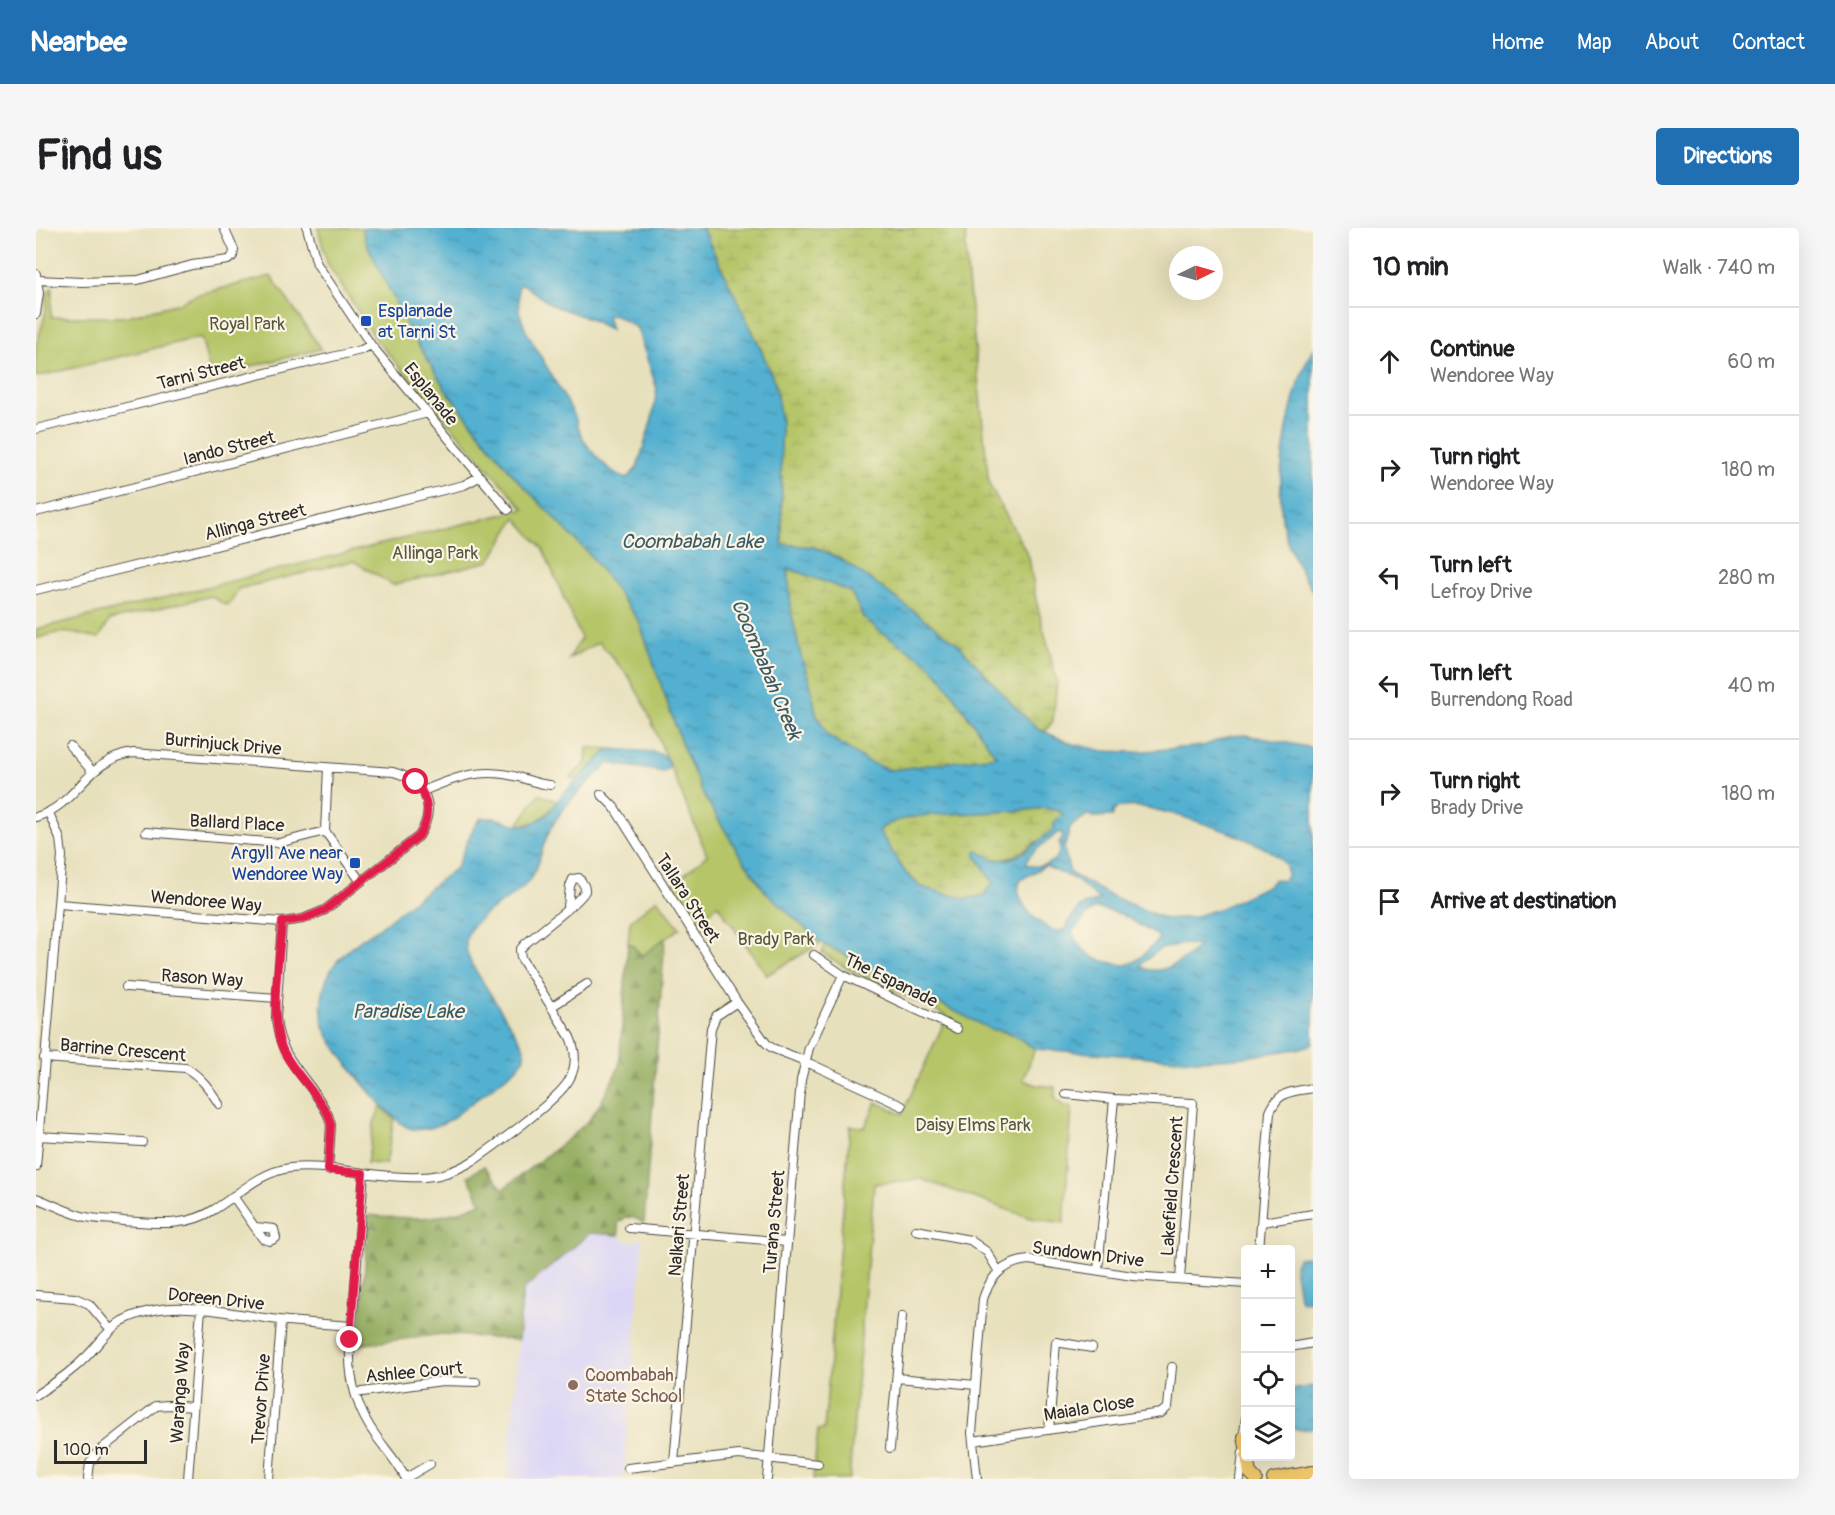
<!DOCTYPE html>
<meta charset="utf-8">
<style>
body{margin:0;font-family:Pangolin,sans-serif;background:#f6f6f6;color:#202124}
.controls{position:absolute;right:18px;bottom:18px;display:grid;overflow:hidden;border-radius:6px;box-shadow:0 6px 24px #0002}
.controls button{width:54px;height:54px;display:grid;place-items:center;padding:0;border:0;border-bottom:2px solid #e0e0e0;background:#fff;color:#202124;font:30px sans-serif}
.compass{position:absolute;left:1133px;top:18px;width:54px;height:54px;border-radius:50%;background:#fff;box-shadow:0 6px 24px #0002;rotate:85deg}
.scale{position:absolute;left:18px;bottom:15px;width:93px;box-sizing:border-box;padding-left:6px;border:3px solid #2b2b2b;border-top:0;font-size:16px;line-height:21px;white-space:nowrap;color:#2b2b2b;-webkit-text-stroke:4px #fcf5e5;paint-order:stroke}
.stop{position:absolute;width:18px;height:18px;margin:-14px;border:4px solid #e11d48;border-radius:50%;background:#fff}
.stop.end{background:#e11d48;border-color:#fff;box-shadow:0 2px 6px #0008}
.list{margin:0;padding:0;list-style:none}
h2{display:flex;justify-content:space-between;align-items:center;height:78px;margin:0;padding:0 24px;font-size:26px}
h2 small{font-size:20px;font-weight:400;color:#757577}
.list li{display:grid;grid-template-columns:39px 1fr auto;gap:18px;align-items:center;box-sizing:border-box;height:108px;padding:0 24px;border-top:2px solid #e0e0e0}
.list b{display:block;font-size:22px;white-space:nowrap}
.list p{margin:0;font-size:20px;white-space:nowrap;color:#757577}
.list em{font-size:20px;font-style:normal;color:#757577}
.icon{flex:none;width:33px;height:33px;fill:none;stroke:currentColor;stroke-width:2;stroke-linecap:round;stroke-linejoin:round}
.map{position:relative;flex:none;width:1277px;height:1251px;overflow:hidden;border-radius:6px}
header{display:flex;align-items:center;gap:36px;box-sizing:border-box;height:84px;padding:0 30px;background:#1f6fb2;color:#fff}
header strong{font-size:28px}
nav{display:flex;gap:33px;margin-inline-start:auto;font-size:21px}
.intro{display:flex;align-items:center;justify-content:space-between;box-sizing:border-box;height:144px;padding:0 36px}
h1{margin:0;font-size:42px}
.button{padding:15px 27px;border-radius:6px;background:#1f6fb2;color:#fff;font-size:21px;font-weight:700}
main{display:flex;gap:36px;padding:0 36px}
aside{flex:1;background:#fff;border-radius:6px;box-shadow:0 6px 24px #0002}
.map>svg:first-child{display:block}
.built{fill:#dbd6f6}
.green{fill:#b5c568;stroke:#70784a;stroke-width:1.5}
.forest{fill:url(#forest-firs);stroke:#5e6a44;stroke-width:1.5}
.wetland{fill:url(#wetland-marsh);stroke:#70784a;stroke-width:1.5}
.water{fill:url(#water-ripples);stroke:#3e6e7e;stroke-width:1.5;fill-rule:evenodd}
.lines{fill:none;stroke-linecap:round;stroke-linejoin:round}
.minor-casing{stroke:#474641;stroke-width:10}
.primary-casing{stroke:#474641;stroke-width:14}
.minor{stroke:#fff;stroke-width:8}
.primary{stroke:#eec569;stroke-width:12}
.route{stroke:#e11d48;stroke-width:8}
.transit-dot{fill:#1a4fb4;stroke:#fcf5e5;stroke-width:2}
.education-dot{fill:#8d6e63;stroke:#fcf5e5;stroke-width:2}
.labels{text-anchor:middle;stroke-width:4.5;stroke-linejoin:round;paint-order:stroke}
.transit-label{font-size:18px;fill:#164399;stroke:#fcf5e5;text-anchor:start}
.park-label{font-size:18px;fill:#54593d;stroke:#fcf5e5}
.street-label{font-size:18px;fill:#2b2b2b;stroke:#fcf5e5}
.education-label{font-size:18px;fill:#785e54;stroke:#fcf5e5;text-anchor:start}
.water-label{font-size:20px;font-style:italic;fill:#395a65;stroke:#fcf5e5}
</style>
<header>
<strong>Nearbee</strong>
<nav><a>Home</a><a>Map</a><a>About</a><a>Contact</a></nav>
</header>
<div class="intro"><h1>Find us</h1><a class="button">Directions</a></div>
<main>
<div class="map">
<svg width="1277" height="1251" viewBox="0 0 1277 1251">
<defs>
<pattern id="forest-firs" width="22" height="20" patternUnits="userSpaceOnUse" patternTransform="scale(1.5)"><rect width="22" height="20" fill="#90aa5c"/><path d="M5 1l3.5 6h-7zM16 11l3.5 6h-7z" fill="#768b4c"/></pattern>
<pattern id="wetland-marsh" width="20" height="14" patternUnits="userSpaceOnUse" patternTransform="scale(1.5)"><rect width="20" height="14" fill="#b5c568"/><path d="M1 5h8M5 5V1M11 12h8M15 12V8" fill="none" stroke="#9ca95a"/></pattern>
<pattern id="water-ripples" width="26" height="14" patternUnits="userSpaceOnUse" patternTransform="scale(1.5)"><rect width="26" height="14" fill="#52b0d0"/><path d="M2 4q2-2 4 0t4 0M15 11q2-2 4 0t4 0" fill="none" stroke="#448fa9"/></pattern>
</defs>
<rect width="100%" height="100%" fill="#fcf5e5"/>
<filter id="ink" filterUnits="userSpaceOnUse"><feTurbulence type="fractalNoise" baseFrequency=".0167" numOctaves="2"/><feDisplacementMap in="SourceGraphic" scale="12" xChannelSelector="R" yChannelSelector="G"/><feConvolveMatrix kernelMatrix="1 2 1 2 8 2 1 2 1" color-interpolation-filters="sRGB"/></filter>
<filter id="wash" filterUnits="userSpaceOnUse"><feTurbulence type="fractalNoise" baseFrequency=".008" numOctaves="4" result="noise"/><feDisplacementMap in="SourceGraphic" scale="24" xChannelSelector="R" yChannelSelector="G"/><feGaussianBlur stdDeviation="1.35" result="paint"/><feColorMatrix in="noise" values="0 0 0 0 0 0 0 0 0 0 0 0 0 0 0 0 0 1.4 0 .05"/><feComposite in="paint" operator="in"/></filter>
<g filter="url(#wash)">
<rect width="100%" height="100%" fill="#e7e0bc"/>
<path class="built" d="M554 1005 583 1007 587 1012 597 1014 607 1010 587 1251H471L487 1062Z"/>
<path class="green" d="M282 0H326L330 14 372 100 410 162 478 248 554 327 603 393 646 517 667 566 704 627 729 663 785 715 731 747 682 677 659 695 636 657 671 627 609 478 593 449 563 414 533 431 545 410 507 321 480 290 454 333 357 357 317 333 202 361 194 376 189 377 175 368 74 392 63 410C34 405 31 400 0 411V401L488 281 341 113 291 35Z
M235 48 285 121 175 148 165 109 0 149V117L9 88 11 66 16 59 15 89H88L144 75 156 68Z
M551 519 573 521 541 552 534 550 550 535Z
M503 566 521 573C511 588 500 597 482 597Z
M621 671 644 700 606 728 595 716H592L594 693Z
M789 717 954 801C974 804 983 809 999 821L987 852 1001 857 1019 859V870L1026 877 1036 879 1028 995 995 990 885 951 838 956 813 1251H777L782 1202H788L814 898 829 899 840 874 866 886 911 788 812 741 786 725Z
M345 878 358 891 350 936 331 935 338 895Z"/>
<path class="forest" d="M629 710 608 995 599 990 590 989 582 995 583 1007 554 1005 487 1062 482 1112 406 1106 323 1117 333 987C376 991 404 994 445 975L432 948 448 938 467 961 536 908 553 892 564 876 583 839 592 716H595L606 728Z"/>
<path class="wetland" d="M666 0H929L931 41 953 256 993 329 1000 372 1021 453 1017 493 1009 504 1002 501 977 477 921 415 831 349 804 331 778 319 746 316 745 194 739 155 723 117Z
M752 340 815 364 827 389 842 402 891 433 905 449 960 528 855 542 832 534 791 507 780 485 774 455 764 425 755 383Z
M1009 580 1023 583 1027 587C1021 591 1021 597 1016 602 1011 608 1003 612 997 616 972 634 969 633 940 628L958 656 950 663V667L929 671 885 659 869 644 843 603C861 584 913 587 938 585 962 584 986 583 1009 580Z"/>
<path class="water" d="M326 0H666L723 117 739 155 745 194 746 316 778 319 804 331 831 349 921 415 977 477 1002 501 1034 515 1067 523 1097 524 1167 518 1194 508 1210 507 1277 520V816L1261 821 1201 830 1159 832 999 821 973 804 954 801 785 715 729 663 704 627 667 566 646 517 603 393 554 327 478 248 410 162 372 100 330 14ZM485 55 516 77 554 91 575 102 571 88 578 86 601 100 621 161 616 191 601 240 590 251C567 240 543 214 539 188L489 101 483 83 482 60ZM752 340 815 364 827 389 842 402 890 433 905 449 960 528 855 542 832 534 791 507 780 485 774 455 764 425 755 383ZM1082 579C1089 579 1097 578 1105 579 1132 582 1230 613 1246 633 1251 638 1252 643 1251 649L1246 653 1239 651 1233 657 1185 680 1157 689 1129 691 1071 666 1034 645 1028 621 1034 599 1053 586 1057 589 1077 588V584ZM1009 580 1023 583 1027 587 1018 594V600L1016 603C1001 613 981 635 962 632 955 631 947 625 940 622V628L958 655 949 664 950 667 929 671 885 659 869 644 843 603C861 584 913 587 938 585 962 584 986 583 1009 580ZM1021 605H1026L1027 610 1023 615C1028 632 1006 642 992 637L990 634C997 620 1012 615 1021 605ZM1009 638 1040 652 1064 672 1045 678 1033 693 1031 700C1029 701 1025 703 1023 703 1006 703 973 670 985 652 987 650 1005 640 1009 638ZM1060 680 1085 686 1122 708V713C1113 721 1102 734 1090 737 1086 737 1080 736 1076 735 1057 732 1044 723 1036 704L1054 683ZM1149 716 1162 718C1150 733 1124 749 1105 739L1106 735 1124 721Z
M1277 121V364C1267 348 1256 329 1250 310 1236 261 1252 166 1277 121Z
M573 521 619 524 630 529 634 539 627 544 573 535C552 555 529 574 515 600 505 617 504 641 491 655 475 673 448 681 434 702 427 713 430 725 436 737L487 817C490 828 488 832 480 841L415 891C403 898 390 903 376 901 356 897 294 818 288 798 283 780 286 760 294 744 303 725 327 711 344 699 369 679 395 659 420 640 429 623 432 604 445 590H459L482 597H494L511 587 526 567Z
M1277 1028V1072L1265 1073 1263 1069 1258 1038 1262 1030Z
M1277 1158V1200C1270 1201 1261 1204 1255 1198V1162Z"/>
</g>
<g filter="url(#ink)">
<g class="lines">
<defs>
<path id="minor" d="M271 0 281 36 335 117 472 282
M0 46 3 65 0 86
M1 52 46 54 102 52 156 37 192 32 197 28 198 22 188 0
M0 201 325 122 335 117
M0 284 392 185
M0 362 428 257 443 249
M34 518 56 543
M292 540 289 603 325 654
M387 563C420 549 446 539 482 549 493 552 502 556 514 557
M565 566 578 579 701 774 730 815 736 820 764 831 866 878
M0 589C43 576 49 532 97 525L357 544C391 553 401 579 383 608L289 682 267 691 246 694 23 676
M110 604 243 615 289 603
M246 694 240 790C243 833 275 851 292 887L295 897 292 942
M778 727 807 747 921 801
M90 759 241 770
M515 779 551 756
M8 830 150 840C165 849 173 860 183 876
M1030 866 1078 871 1157 875 1144 1051
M2 908 106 914
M0 939 26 628 24 611 13 585
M328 945 314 1123C313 1153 322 1184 340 1208 351 1223 362 1235 370 1251
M197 968 227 1011 234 1013 240 1010 238 1001 220 999
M0 970C16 976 31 984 46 988 59 992 74 991 87 993 119 995 151 1000 179 981 203 966 224 944 254 940 301 935 356 956 403 947 416 944 429 938 440 931 460 917 523 871 533 852 541 838 540 823 534 809L485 730 484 722 488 717C498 708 546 672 549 663 550 658 545 653 543 650L537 651 534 658 532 679
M1226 994 1277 986
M593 1000 751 1014
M880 1002 934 1012 951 1024 963 1044
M1223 1022 1234 884C1243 862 1256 864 1277 860
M1062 1042 1078 871
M0 1067 39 1070 53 1076 75 1102
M1254 1119 1277 1115
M861 1150 940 1157
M319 1165 406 1153 440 1154
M0 1167C18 1155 36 1144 51 1128 63 1116 71 1102 86 1093 135 1067 191 1086 243 1092 267 1095 292 1096 316 1098
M1013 1202 1020 1114 1056 1120
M1207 1212 1210 1190
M937 1213 1125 1185 1132 1179 1136 1139
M854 1220 866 1088
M638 1235 675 800 680 788 701 774
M592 1240 703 1227 782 1236
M370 1250 394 1236
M52 1251 54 1235 64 1222 120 1178 132 1177 157 1179
M152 1251 165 1081
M233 1251 245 1093
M731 1251 765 852 773 820 807 747
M941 1251 936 1205 947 1071C954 1048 969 1034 993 1032L1097 1048 1210 1056
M1204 1251 1207 1224"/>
<path id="primary" d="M1208 1209 1210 1219
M1211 1228 1214 1245 1220 1251
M1237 1251 1277 1244"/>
</defs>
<use href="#minor" class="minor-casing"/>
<use href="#primary" class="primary-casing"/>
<use href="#minor" class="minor"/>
<use href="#primary" class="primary"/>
</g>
</g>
<g class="lines" filter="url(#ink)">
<path class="route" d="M314 1112 327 945 292 942 295 897 292 887C281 865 261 848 249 826 231 793 244 732 246 694L267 691 289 682 383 608C395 589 394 572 380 554"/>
</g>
<g class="transit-dot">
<rect x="324" y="87" width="12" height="12" rx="3"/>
<rect x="313" y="629" width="12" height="12" rx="3"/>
</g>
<circle class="education-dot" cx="537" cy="1157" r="6"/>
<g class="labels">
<g class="transit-label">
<text x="342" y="89">Esplanade<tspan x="342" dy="21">at Tarni St</tspan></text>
<text x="307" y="631" text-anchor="end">Argyll Ave near<tspan x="307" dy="21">Wendoree Way</tspan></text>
</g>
<g class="park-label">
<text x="211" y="102">Royal Park</text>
<text x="399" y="331">Allinga Park</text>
<text x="740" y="717">Brady Park</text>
<text x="937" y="903">Daisy Elms Park</text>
</g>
<g class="street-label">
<text transform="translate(165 145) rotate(-14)" y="6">Tarni Street</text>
<text transform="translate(395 166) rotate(51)" y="6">Esplanade</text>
<text transform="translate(193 220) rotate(-14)" y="6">Iando Street</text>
<text transform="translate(219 294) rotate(-14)" y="6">Allinga Street</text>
<text transform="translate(187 516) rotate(5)" y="6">Burrinjuck Drive</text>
<text transform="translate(201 595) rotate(3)" y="6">Ballard Place</text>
<text transform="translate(652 670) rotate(57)" y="6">Tallara Street</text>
<text transform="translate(170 673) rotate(5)" y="6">Wendoree Way</text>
<text transform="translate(166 750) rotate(4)" y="6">Rason Way</text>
<text transform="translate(855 752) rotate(26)" y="6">The Espanade</text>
<text transform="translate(87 822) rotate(5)" y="6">Barrine Crescent</text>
<text transform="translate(1136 958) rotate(-86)" y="6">Lakefield Crescent</text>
<text transform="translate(738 994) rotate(-85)" y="6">Turana Street</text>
<text transform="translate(643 997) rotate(-85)" y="6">Nalkari Street</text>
<text transform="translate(1052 1026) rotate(7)" y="6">Sundown Drive</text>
<text transform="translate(180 1071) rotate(6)" y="6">Doreen Drive</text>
<text transform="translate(378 1144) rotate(-5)" y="6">Ashlee Court</text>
<text transform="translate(144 1165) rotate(-86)" y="6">Waranga Way</text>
<text transform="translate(225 1171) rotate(-86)" y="6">Trevor Drive</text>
<text transform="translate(1053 1180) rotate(-9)" y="6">Maiala Close</text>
</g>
<g class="education-label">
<text x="549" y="1153">Coombabah<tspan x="549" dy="21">State School</tspan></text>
</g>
<g class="water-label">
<text x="656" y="320">Coombabah Lake</text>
<text transform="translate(731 441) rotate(67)" y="7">Coombabah Creek</text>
<text x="372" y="790">Paradise Lake</text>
</g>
</g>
</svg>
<div class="controls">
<button>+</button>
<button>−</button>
<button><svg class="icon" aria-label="locate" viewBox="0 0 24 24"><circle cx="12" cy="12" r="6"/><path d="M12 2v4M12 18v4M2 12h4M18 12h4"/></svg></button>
<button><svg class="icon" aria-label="layers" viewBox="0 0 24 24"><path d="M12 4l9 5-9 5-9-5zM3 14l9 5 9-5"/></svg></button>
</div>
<svg class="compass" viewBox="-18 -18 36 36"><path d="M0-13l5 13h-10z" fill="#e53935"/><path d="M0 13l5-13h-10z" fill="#757577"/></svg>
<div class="scale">100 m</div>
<div class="stop" style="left:380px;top:554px"></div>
<div class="stop end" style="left:314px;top:1112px"></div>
</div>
<aside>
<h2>10 min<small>Walk · 740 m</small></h2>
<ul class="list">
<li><svg class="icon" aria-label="ahead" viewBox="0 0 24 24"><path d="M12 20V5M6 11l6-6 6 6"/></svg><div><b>Continue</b><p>Wendoree Way</p></div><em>60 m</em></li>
<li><svg class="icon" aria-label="right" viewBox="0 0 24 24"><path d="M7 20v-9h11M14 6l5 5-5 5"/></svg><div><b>Turn right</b><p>Wendoree Way</p></div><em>180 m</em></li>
<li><svg class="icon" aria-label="left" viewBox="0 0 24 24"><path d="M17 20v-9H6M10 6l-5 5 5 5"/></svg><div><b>Turn left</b><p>Lefroy Drive</p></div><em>280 m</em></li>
<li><svg class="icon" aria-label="left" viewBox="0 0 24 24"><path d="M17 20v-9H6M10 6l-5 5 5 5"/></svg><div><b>Turn left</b><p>Burrendong Road</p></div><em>40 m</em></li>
<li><svg class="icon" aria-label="right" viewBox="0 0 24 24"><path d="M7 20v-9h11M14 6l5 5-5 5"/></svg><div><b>Turn right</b><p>Brady Drive</p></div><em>180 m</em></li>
<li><svg class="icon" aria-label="arrive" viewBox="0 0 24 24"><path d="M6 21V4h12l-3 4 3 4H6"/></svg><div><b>Arrive at destination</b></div></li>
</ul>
</aside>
</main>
